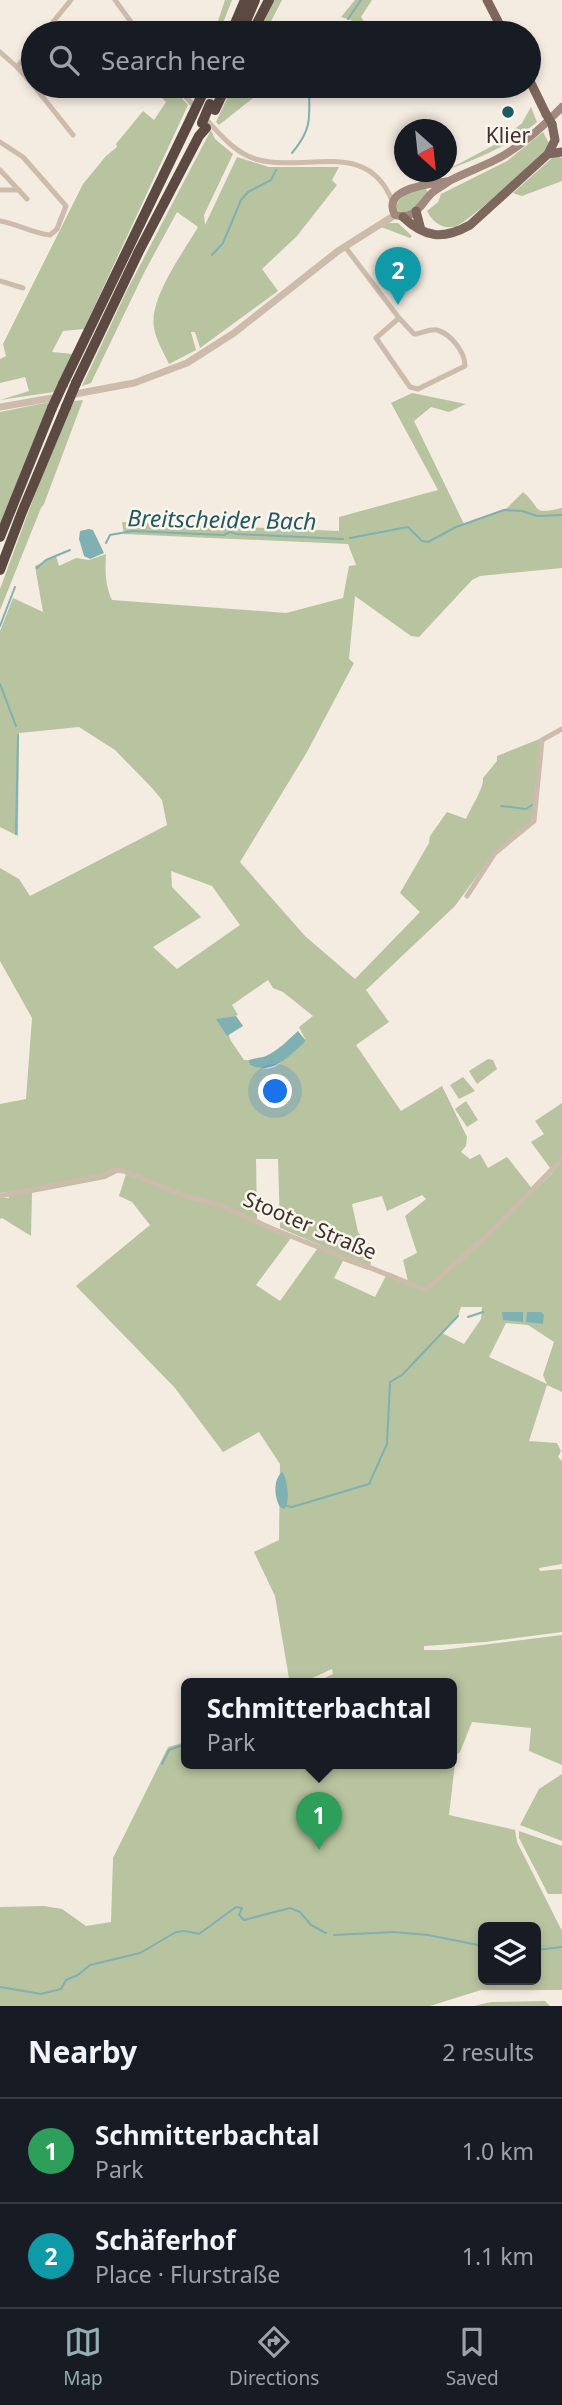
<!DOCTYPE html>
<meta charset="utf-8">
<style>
body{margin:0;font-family:"Noto Sans",sans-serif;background:#20242c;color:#f1f3f6}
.controls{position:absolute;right:21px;bottom:21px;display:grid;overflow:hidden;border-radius:10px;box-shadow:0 4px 10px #0003}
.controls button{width:63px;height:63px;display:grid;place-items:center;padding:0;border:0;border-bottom:2px solid #363941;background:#171b24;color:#f1f3f6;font:35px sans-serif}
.compass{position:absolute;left:394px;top:119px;width:63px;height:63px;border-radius:50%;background:#171b24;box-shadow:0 4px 10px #0003;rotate:153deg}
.you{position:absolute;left:276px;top:1092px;width:24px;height:24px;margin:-18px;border:5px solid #fff;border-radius:50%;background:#1a73e8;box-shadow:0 0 0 10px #1a73e833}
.badge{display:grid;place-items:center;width:46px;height:46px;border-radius:50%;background:#92aeb2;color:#fff;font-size:23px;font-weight:700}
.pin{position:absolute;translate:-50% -58px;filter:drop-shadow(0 2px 4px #0008)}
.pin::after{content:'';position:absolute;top:37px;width:24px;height:21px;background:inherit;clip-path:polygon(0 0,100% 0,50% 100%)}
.popup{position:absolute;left:181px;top:1678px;width:276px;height:91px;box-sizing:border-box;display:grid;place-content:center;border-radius:10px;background:#171b24;filter:drop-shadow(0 2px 5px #0005);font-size:23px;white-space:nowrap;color:#9ea1a6}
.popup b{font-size:26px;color:#f1f3f6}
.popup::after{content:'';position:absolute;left:50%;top:100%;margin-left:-14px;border:14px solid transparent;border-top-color:#171b24}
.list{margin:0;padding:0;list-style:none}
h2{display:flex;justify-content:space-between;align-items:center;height:91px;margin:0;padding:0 28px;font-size:30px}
h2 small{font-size:23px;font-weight:400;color:#9ea1a6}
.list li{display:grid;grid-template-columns:46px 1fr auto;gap:21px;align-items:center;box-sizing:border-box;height:105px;padding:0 28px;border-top:2px solid #363941}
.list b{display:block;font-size:26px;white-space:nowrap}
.list p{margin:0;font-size:23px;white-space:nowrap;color:#9ea1a6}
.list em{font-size:23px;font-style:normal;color:#9ea1a6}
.icon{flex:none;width:38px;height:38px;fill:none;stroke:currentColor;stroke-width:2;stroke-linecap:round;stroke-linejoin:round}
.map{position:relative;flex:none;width:562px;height:2006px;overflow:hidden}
.search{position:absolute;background:#171b24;box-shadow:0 4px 10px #0003;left:21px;right:21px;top:21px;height:77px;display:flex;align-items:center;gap:18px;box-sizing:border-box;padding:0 24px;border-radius:38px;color:#9ea1a6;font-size:26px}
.sheet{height:301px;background:#171b24}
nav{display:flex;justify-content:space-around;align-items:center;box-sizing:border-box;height:98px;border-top:2px solid #363941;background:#171b24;font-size:19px;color:#9ea1a6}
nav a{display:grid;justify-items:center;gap:4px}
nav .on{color:#92aeb2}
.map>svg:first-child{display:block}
.green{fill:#b8c4a0;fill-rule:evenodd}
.water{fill:#7fb0b2}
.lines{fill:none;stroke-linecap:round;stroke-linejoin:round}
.stream{stroke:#7fb0b2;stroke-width:2}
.minor{stroke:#cdbbac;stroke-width:5}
.tertiary{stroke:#cdbbac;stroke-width:7}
.secondary{stroke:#a18a7d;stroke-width:8}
.primary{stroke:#7d675c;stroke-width:9}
.motorway{stroke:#5c4a42;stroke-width:10}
.primary-bridge{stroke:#7d675c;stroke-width:9}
.motorway-bridge{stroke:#5c4a42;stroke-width:10}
.poi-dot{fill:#1f5a5e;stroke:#fbf5ee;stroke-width:2.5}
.labels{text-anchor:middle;stroke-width:5;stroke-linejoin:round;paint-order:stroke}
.poi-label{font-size:21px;fill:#3b302b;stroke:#fbf5ee}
.street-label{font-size:21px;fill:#3b302b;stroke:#fbf5ee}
.water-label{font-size:23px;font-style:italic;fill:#1f5a5e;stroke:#fbf5ee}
</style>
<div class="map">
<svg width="562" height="2006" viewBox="0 0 562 2006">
<rect width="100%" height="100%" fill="#f4ebe1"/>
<path class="green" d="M225 0H232L219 33H214Z
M274 0H282L265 33H258Z
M355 0H372L361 17 371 33H351L355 26 351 20 341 17Z
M163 86H171L188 105 84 329 63 331 52 352 73 354 54 392 0 400 29 391 25 377 0 383V359L6 356 3 344 83 184 106 156 117 147 116 144 143 111 154 120 166 102 157 93Z
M233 86H311L305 96 267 87 219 125 216 122Z
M531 107 537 122C507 147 483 156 447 170L496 144 522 123Z
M211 130 215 139 233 154 204 215 205 225 237 157 269 167H339L332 180 337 185 297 236 262 269 278 291 200 348 195 332H191L196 350 169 364C164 353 156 340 154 328 149 298 183 253 198 227L177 212 145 271 91 383 82 386 127 290Z
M543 132 549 143 546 150C531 163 467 225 453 227 441 229 431 220 427 211L438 202 441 194 507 161Z
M557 156 562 158V181L522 196 513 193 553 157Z
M425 188 428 192C423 204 412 212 399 214L396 205C402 193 413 191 425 188Z
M389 223H398L412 236 410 238 381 227Z
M412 393 466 404 449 412 431 407 414 421 464 524 507 508 523 492C543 509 530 515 562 508V568L480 576 472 580 419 637 411 636 355 596 349 659 354 663 307 752 240 862 305 936 355 979 420 912 400 893 429 843 430 836 447 812 466 819C471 807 484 788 483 778L497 761V756L542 738 535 807 531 821 496 850 455 906 366 990 389 1022 356 1045 401 1111 442 1086 467 1137 466 1146 461 1152 470 1159 480 1154 488 1168 507 1157 534 1191 553 1172 531 1142 544 1134 535 1121 562 1103V1392L547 1385 529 1441 557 1443 561 1451 558 1457 562 1461V1564L539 1568 540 1571 562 1569V1632L485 1642 424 1646V1650H442L562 1635V1765L529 1751 531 1728 472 1722 460 1752 456 1755 449 1815 515 1830 517 1842 562 1931V1990H481L430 2006H0V1907L44 1906 62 1909 86 1926 111 1922 113 1858 168 1747 186 1742V1764H452V1684H313L333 1674 332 1669 299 1684H290L275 1596 254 1552 279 1540 280 1464 259 1432 223 1452 175 1388 76 1286 150 1225 132 1202 119 1196 126 1174 119 1172 105 1179 32 1193 31 1236 2 1218 0 1219V1198H9L10 1192 0 1193V1104L26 1099 32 1018 0 961V868L19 879 30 896 167 825 162 800 152 788 115 750 79 727 19 733 18 836 0 827V631L13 598 43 612 35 566 56 556 59 566 76 558 89 560 106 554C105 570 105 585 112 600L286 613 343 598 349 566 356 565 348 544 124 534 122 522 339 531V517L438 490 391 403ZM171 871 212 886 240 925 177 969 153 947 201 917 172 887ZM268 980 273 988 283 992 313 1016 299 1027 306 1041 275 1067 267 1069 250 1065V1060H244L231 1041 222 1018H230L238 1015 232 1005ZM256 1159H278L280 1228 320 1245 280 1301 256 1285 291 1238 257 1219ZM422 1195 426 1199 405 1216 417 1253 403 1260 408 1281 388 1272 375 1297 334 1278 343 1261 368 1270 371 1263 362 1237 358 1232 352 1204 382 1196 387 1211ZM461 1307H482L481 1319 464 1344 442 1333 458 1316ZM506 1323 528 1325 554 1342 543 1375 547 1384 489 1357ZM483 1927H536V1980H483Z
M83 400 44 504 41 508 0 610V589L39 483 74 401Z
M50 402 0 524V412Z
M488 1059 493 1060 497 1069 477 1084 469 1071Z
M463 1077 475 1091 459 1099 450 1085Z
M466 1101 478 1120 467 1127 455 1109Z
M562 1774V1841L520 1825 539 1789Z
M519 1831 562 1846V1894H548L519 1838Z
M545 2001 550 2006H474L491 2002Z"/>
<path class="water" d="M89 529 93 530 104 553 90 559 84 556 79 539 80 531Z
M236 1016 243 1026 227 1036 216 1019Z
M298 1031 306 1041C290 1055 273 1076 250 1065L249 1060C255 1058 261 1058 266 1056 279 1050 288 1040 298 1031Z
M502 1312H523V1322L503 1320Z
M527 1312H541L544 1315 543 1324 526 1322Z
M282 1472C288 1479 290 1500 285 1509L280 1507C274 1497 273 1480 282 1472Z"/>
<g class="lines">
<path class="stream" d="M348 19 361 0
M292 153C311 130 310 120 309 92
M212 255 223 243 241 200 248 192 271 180 276 170
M350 538 408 527 422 541 428 542 456 527 504 510 522 511 537 516 562 515
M106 543 110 535 132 531 224 535 230 532 237 534 343 539
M37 568 46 560 70 550
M0 626 15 587
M0 684 16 726
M501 806 526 809 532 805
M16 834 18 735
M468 1317 483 1312
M287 1506 292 1507 369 1484 387 1444 390 1382 402 1375 458 1316
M162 1764 169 1750 186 1744
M334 1935 394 1932 428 1935 483 1946
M536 1950 562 1947
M0 1987 41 1994 61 1989 66 1980 78 1975 90 1965 140 1953 176 1932 185 1931 199 1934 236 1907 242 1908 239 1915 244 1920 290 1908 300 1912 311 1925 326 1933"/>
<path class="minor" d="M115 0 139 33
M44 33 71 0
M0 52 17 67 33 85
M17 67 33 47
M34 86 73 135
M176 86 195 107
M204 117C220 134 235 154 259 160 308 172 369 138 393 203
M0 142 23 157 66 206 57 229 50 235C32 233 18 224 0 221
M0 170 27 199
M0 190H19
M346 248 399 318 376 338 410 387 418 389 465 366C465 352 451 334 437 330 430 328 421 334 414 334L399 318
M0 281 23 288
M467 896 495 853 534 821 542 740 562 729
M0 1196 99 1176 114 1170 124 1171 185 1196 217 1204 273 1229 426 1290 495 1228 562 1159"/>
<path class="tertiary" d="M70 395 134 383 187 363 234 333 338 251 395 215
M0 407 58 397"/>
<path class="secondary" d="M449 181C434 184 380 187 395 215 417 221 421 202 433 192 438 188 445 184 451 180 465 173 481 167 495 160 521 147 542 128 562 107"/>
<path class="primary" d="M487 0 504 33
M529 79 546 114
M548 154 562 152
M416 211 421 230
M403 217C425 238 443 240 470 225L548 154 555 140 552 124"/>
<path class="motorway" d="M231 33 245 0
M241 33 255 0
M252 33 269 0
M215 110 226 86
M76 383 139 251 199 136 206 128
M63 384 192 116
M0 537 52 408
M0 570 22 512 66 407"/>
<path class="primary-bridge" d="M546 114 552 124"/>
<path class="motorway-bridge" d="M192 116 202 95
M202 123 210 104
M66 407 76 383
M52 408 63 384"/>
</g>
<circle class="poi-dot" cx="508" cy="112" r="7"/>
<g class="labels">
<g class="poi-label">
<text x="508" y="143">Klier</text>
</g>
<g class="street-label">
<text transform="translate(310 1226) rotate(23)" y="7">Stooter Straße</text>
</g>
<g class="water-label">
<text transform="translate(222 520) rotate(1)" y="8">Breitscheider Bach</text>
</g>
</g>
</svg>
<div class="controls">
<button><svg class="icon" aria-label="layers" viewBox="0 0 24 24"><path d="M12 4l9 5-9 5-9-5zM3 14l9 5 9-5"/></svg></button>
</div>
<svg class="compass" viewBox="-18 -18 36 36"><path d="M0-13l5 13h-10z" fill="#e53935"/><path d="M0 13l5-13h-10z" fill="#9ea1a6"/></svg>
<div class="you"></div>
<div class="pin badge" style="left:319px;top:1850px;background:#2e9e5b">1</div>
<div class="popup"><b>Schmitterbachtal</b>Park</div>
<div class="pin badge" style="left:398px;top:305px;background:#0f9aa8">2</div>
<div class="search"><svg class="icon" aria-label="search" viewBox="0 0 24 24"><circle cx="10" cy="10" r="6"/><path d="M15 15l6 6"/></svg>Search here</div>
</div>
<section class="sheet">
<h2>Nearby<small>2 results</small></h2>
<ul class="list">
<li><span class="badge" style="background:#2e9e5b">1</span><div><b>Schmitterbachtal</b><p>Park</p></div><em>1.0 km</em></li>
<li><span class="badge" style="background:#0f9aa8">2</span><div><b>Schäferhof</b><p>Place · Flurstraße</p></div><em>1.1 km</em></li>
</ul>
</section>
<nav>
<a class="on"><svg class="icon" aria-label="map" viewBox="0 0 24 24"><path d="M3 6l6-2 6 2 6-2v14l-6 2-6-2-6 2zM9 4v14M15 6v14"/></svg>Map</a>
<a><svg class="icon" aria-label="directions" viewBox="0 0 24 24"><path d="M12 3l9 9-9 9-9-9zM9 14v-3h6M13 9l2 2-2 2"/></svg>Directions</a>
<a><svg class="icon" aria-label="saved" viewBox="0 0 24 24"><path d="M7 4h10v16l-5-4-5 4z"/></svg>Saved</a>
</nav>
